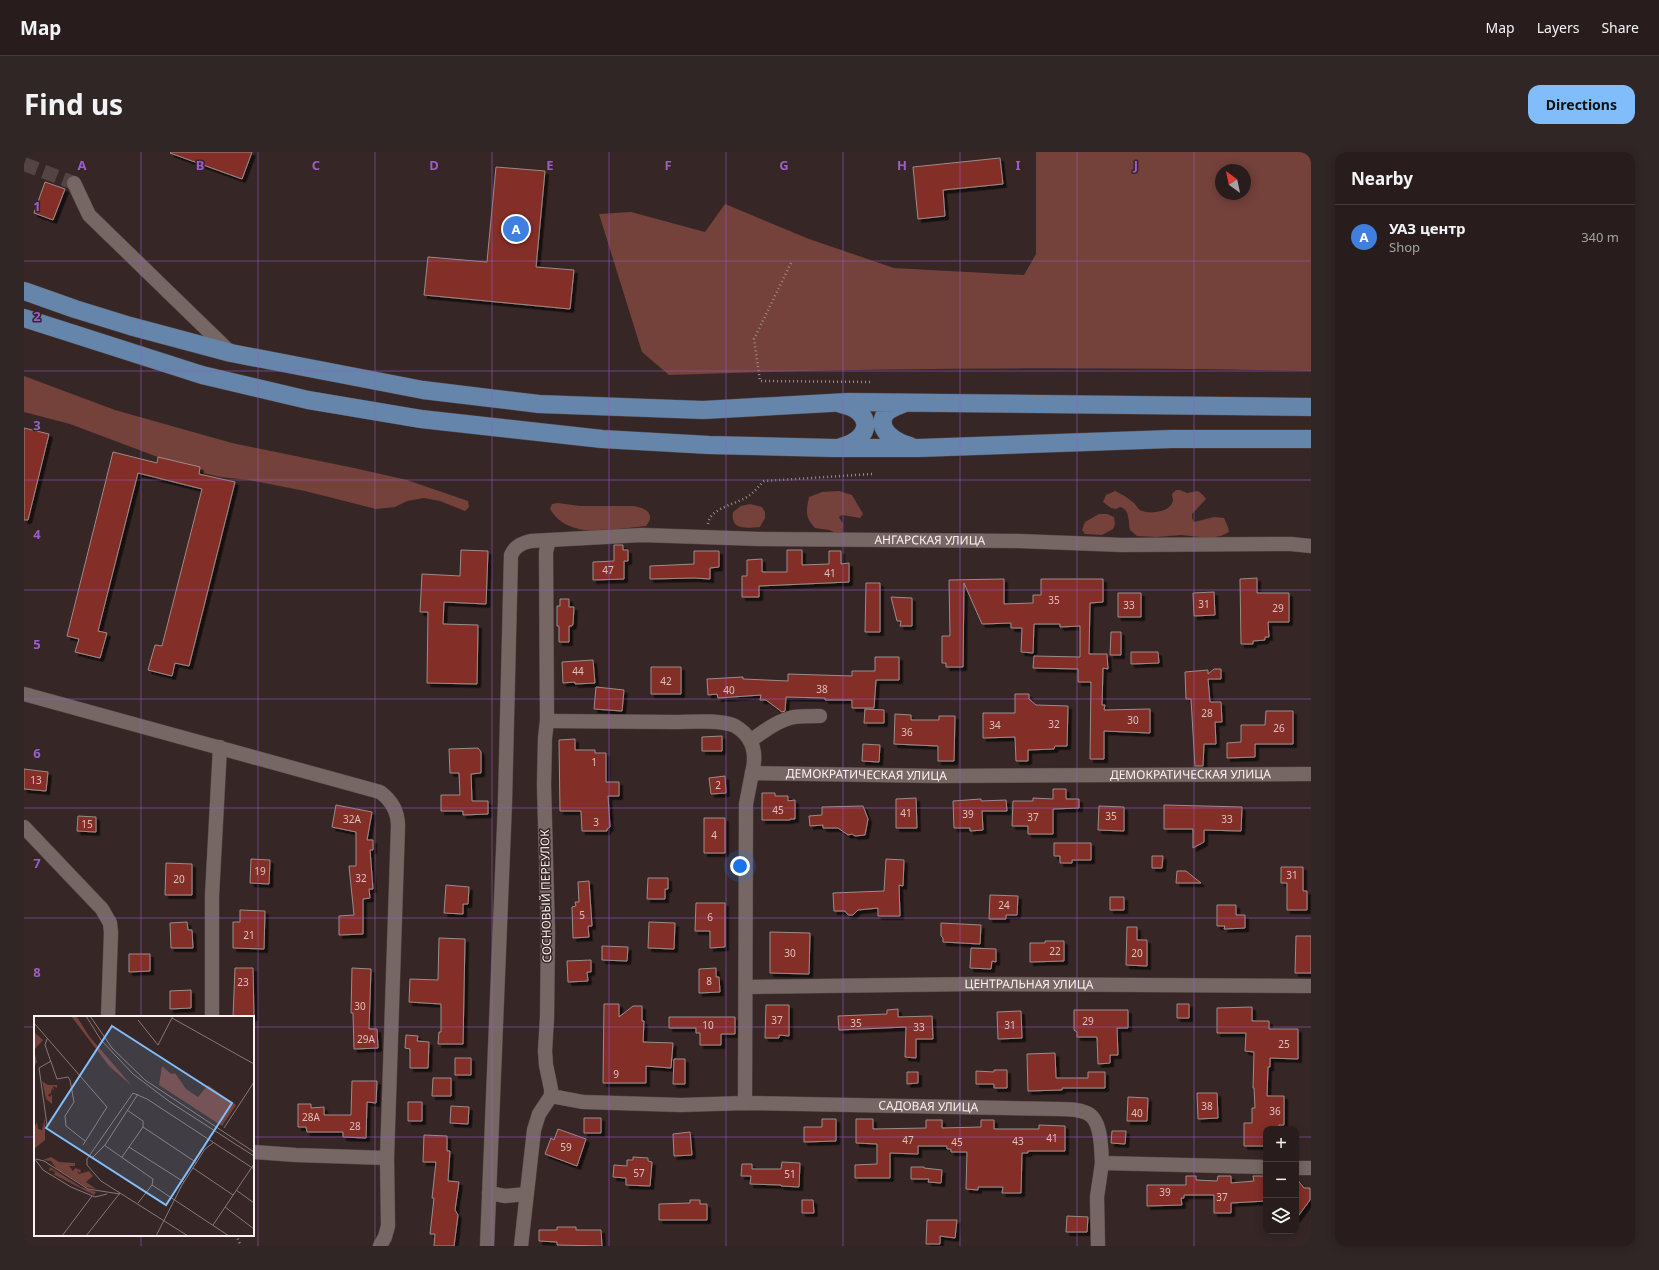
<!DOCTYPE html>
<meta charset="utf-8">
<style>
body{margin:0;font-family:"Noto Sans",sans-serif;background:#302625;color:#f1f3f6}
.controls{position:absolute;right:12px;bottom:12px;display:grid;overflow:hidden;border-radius:8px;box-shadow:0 2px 10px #0003}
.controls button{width:36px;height:36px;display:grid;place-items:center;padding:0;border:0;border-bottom:1px solid #443b3b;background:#281d1c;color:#f1f3f6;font:20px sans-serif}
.compass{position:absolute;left:1191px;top:12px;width:36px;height:36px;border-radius:50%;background:#281d1c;box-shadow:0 2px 10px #0003;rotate:327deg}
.you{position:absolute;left:716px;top:714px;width:14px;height:14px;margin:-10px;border:3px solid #fff;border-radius:50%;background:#1a73e8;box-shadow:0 0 0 6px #1a73e833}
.badge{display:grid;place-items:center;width:26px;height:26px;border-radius:50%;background:#80bdfa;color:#fff;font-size:13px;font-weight:700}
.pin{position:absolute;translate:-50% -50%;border:2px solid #fff;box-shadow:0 1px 4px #0006}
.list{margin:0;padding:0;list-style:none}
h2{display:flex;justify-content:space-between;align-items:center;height:52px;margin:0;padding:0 16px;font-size:17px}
h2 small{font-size:13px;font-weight:400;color:#a5a2a3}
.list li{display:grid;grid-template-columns:26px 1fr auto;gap:12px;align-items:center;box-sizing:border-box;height:64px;padding:0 16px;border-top:1px solid #443b3b}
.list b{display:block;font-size:15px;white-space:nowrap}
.list p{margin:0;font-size:13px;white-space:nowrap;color:#a5a2a3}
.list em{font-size:13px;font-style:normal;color:#a5a2a3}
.icon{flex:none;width:22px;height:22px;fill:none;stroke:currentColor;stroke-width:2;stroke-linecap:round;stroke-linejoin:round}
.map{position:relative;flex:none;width:1287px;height:1094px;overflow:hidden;border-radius:12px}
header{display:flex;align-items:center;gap:24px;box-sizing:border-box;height:56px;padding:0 20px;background:#281d1c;border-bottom:1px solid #443b3b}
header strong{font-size:19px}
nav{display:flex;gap:22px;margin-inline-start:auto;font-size:14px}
.intro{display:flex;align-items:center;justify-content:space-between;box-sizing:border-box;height:96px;padding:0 24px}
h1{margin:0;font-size:28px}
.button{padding:10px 18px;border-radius:12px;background:#80bdfa;color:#111;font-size:14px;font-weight:700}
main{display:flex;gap:24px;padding:0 24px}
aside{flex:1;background:#281d1c;border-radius:12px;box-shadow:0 2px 10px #0003}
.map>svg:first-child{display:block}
.green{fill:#74413b;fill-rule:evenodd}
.building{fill:#832d28;stroke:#9d8b89;filter:url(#shadow)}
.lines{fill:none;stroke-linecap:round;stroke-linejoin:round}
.minor-tunnel{stroke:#544544;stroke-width:14;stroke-dasharray:14 7;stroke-linecap:butt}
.minor-casing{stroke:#524645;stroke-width:15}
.major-casing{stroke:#524645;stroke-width:19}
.path{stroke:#998d8c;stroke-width:2.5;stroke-dasharray:1 3;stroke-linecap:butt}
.minor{stroke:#766664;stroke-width:14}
.major{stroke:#6585aa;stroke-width:18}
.grid{fill:none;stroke:#9b5dcb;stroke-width:1;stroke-opacity:0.55}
.labels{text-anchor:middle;stroke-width:3;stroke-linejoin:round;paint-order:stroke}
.number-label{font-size:10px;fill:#ddc0be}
.street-label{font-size:12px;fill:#fbf1f0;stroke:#362726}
.inset-road{fill:none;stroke:#857877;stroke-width:1}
.view{fill:#80bdfa;fill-opacity:0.15;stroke:#80bdfa;stroke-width:2}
.inset-edge{fill:none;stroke:#fbf1f0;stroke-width:2}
.grid-label{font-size:13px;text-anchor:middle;font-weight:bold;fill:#9b5dcb;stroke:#362726;stroke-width:3;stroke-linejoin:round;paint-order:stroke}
</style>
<header>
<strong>Map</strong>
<nav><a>Map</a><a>Layers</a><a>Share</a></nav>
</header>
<div class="intro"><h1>Find us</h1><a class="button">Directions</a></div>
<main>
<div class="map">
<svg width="1287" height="1094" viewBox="0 0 1287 1094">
<defs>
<filter id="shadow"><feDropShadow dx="3.5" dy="3.5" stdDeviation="0" flood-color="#0009"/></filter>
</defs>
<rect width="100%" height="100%" fill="#362726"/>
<path class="green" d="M1012 0H1287V219C1073 215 859 215 645 223L618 200 575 62 607 60 681 80 701 52 785 87 870 116 1000 123 1012 102ZM1197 18H1221V42H1197Z
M0 224 91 258 208 291 330 316 383 328 444 349 445 355 441 359 416 349 400 346 383 349 371 355 352 357 281 339 225 328 196 325 171 319 46 272 0 260Z
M1152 338H1156L1163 341 1174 339 1179 343 1182 347 1168 362V366L1170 370 1190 365 1200 366 1204 375 1205 380 1197 384 1185 386 1157 383 1133 385 1113 384 1106 378C1104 369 1106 357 1096 355L1092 357 1087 356 1079 350 1082 343 1091 339C1098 342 1104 346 1110 351 1112 353 1114 357 1116 358 1124 363 1145 360 1148 351 1150 348 1148 345 1148 342Z
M815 339 828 343 839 362 836 366 818 363 815 365 819 372 818 381 815 382 805 378 791 376C781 365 782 360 785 345L798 340Z
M534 351 556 354H610C622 356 632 362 622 374 590 377 545 389 526 357L528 352Z
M726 352 738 355 741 360V366L736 375C723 376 706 379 709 360L717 354Z
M1075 362H1083L1090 365 1091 372 1089 377 1078 383 1061 382 1058 378 1061 370Z"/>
<path class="building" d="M147 0H228L218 27 146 1Z
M976 6 979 32 919 38 921 64 894 67 889 15Z
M472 15 521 19 512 115 550 118 546 157 400 143 404 105 463 110Z
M21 30 41 37 29 68 10 61Z
M0 276 25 282 4 368H0Z
M89 300 133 311 134 305 176 315 175 322 211 330 165 514 151 511 148 524 124 518 131 493 138 494 178 337 114 321 74 479 83 481 76 506 51 500 55 487 43 484Z
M590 393H599V398H604V409H600V427L569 428V410L590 409Z
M437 398 464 399 462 452 420 450 419 472 454 473 453 532 403 531 404 460H396L398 422 436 424Z
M763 398H778V413L805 412V399H817V412L825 411V430L735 434V445H718V424H723V408L738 407V420H763Z
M670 399H695V415L686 416V427L670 426 626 427V414L670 412Z
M1233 426V441H1265V470H1244L1245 485H1241V488L1229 489V492H1217L1216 427Z
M980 427V452L1009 451V443H1017V427H1079V450L1066 451 1065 502H1083L1084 517 1079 516 1078 553H1081L1080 558 1126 557V581L1080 579V607H1066L1067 530H1054V517L1009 516 1010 504 1056 505V474L1036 475V472H1010L1009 501 997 500 998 476H987V471L958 472 940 431 939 515H922V511H918V484H926L925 428Z
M842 431H856V480H841Z
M1190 440 1191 463 1170 464 1169 441Z
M1094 441H1117V465H1094Z
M867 445 888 446V474H876L877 469H873Z
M536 447H545V455H550L549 472 548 474H545V490H535V474H533V454H536Z
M1087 480H1097V503H1086Z
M1107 500H1134L1135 511 1107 512Z
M851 505H875V528H852L850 556H828V548H801V546L762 545 761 559 758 560 742 548H736L737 543 694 546 693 542 684 543 683 527 719 525V527L764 529V522L828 524V519H851Z
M569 508 571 531 551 532V530L539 531 538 510Z
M627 515H657V542H627Z
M1190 517H1197V527H1184L1186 550H1197L1198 570H1191L1192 592H1180L1179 614H1171L1167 547H1162L1161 520 1184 518V522Z
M572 535 600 538 598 559 570 557Z
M991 542H1005V547L1012 553 1044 554 1043 594H1031L1030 597 1004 598V609H992L991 585 959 586V561H991Z
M841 557 860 558V571H840Z
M1242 559H1269V592H1231V605L1203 606V591L1217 590V573H1241Z
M871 562 887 563V568H915V564H931L930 609H914V594L870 592Z
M698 584V599H678V585Z
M551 587V598H571V601H582V630H595V644H584L586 675 583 677V679H558L557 659H536L535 588Z
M839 592 856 593 855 610 838 609Z
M454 596 457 600V621L447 622 448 649H464V662L439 663V659H417V643H436L435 621H426L425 597Z
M0 617 24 620 22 639 0 637Z
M701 624 702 641 687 642 685 626Z
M1029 637H1042V647H1055V656L1029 657V682H1004V674H988L989 649H1009V646L1029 647Z
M738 641H751V644H764V649L771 648V667H766V668H738Z
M892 646 893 676H872V647Z
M957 647V649L982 648 983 659H958L959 678 946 679V676H930L929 649Z
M312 653 348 660 343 688H349V698H346L349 737H345L346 746 339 747V782L315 783V764L330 763 325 714H332V680L308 675Z
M1140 653 1218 655 1217 679 1180 678V690L1169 696V677H1140Z
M839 654 844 667 841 683 831 684 828 682 824 683 814 676H799V673L786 674 785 664 798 663V655Z
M1075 654 1100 655V679L1074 678Z
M54 664 72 665V680L53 679Z
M680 666H701V701H680Z
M1030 691H1067V708H1048V711H1036V704H1030Z
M1128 704H1139L1138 716H1128Z
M227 707 246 708 245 732 226 731Z
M862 707 880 708 879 734 875 733 876 764H854V756L834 758 829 763H824L821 759H810L809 741 860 739Z
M142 711 168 712V743H141Z
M1257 715H1279V739H1283V758H1263V731H1257Z
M1153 719H1162L1177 731H1152Z
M624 726H644V737H641V747H623Z
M565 729 568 774H564L565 785 549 786 548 755 552 754 551 750H555L554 730Z
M422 733 445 735 444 752H439V762L420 761Z
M966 743 994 744 993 763H982V767H965Z
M1086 745H1100V758H1086Z
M672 751H701V795L686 796V779H671Z
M1193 753H1212V763H1221V776L1200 777 1201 774H1193Z
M216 758 241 759 240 797 209 796V770H216Z
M163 770 164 778H168L169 796H147L146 771Z
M625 770 651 771 650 797 624 796Z
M917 771 957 773 956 792 919 790V786L917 784Z
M1103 775H1113V788H1123V814L1102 813Z
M746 780 786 781 785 822 746 821Z
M1272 784H1287V821H1271Z
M415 786 441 787 439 892H414L415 880H417V852L385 850 386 827 414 828Z
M1021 789H1040V809L1006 810V791H1021Z
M578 794 604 795 603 809 578 808Z
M947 796 972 797V810L968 809 967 817 946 816Z
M105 802H126V819L105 820Z
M567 808V820H563L564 829 544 830 543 809Z
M211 816H229L230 865H209Z
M328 816 347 817 345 877H353L354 896 330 897 329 861H327Z
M692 816V825H695L696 840 675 841V817Z
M167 838V856L146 857V839Z
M580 852H595V865L609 854H618V869H620L619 890 649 891 647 916 622 914V931H579Z
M1153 852H1165V866H1153Z
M742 853H765V884L755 883V886H741Z
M1228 855V869H1245V877H1274V907L1246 906V915H1244L1243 944H1260V973H1255V977H1242V994H1220V971H1228V956H1231L1230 936H1229L1230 900 1221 899 1222 881H1193V856Z
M874 857V865L908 864 909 887H892V906L881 905 882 875 815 878 814 864 863 862V858Z
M1050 858H1104V876H1093L1094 903H1086V911L1074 912 1073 885H1053V880L1050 878Z
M997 859 998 886 974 887 973 860Z
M645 865H711V882H697V893H676V881H672V876H645Z
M382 883 394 884 393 889 405 890 404 916H386V897L381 896Z
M1031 901 1032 926H1064V920H1081V936H1038V938L1004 939 1003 902Z
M431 906H447V923H431Z
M650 907H661V932H649Z
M970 918H983V936H970V932H952V919L970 920Z
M883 920H894V931L883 932Z
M409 926H427V944H408Z
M328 929H353L352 951 343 950 342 986 319 985V980H283L282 975H274V952H287V956L300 955V963H327Z
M1173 941H1193L1194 966 1174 967Z
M1104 945 1124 946 1123 969H1103Z
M384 950H398V969H384Z
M427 954 445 955 444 972 426 971Z
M560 966H577V981H560Z
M798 967H812V989L780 990V975H798Z
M832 967H849V977L902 976V968H918V976L957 975V968H970V977H1015V973L1041 974V999H1004V1001H998L997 1041H978L979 1035H954V1038L942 1037 943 1000H927V997H923V994H894V1002L866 1001V1026H831V1013L853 1012V992L832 991Z
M534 977 562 987 553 1014 521 1002 527 986 530 988Z
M1088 979H1102L1101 992 1087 991Z
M666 980 668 1003 650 1004 649 982Z
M400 983 423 984V999H426L424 1029 435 1030 431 1058 434 1063 430 1094H410L411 1082H406L410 1046H408L412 1010H399Z
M609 1005 624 1006V1009L628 1010 626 1034 602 1033V1026L589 1025 590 1013 603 1014V1008H609Z
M758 1010 776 1011 775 1035 757 1034V1033L726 1032 727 1024H717L718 1012H728V1017H757Z
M887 1015H900V1016L918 1018 917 1031 904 1030 905 1027H887Z
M1162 1024H1172V1028L1193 1029 1194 1024H1207V1031L1230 1029 1229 1024H1242V1049L1207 1051V1061H1190V1043H1160V1046H1157L1158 1053 1123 1054V1033H1162Z
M1272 1026 1280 1036H1286V1048L1272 1067Z
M666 1048H676V1052H683V1068H635V1052L666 1051Z
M778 1048H789L790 1061H778Z
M1043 1064 1064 1065 1063 1080H1042Z
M903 1068H933L931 1086 916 1084V1092H902Z
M533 1075H552V1078H577L578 1094 533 1093V1090L515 1089V1078H533Z"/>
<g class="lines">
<path class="minor-tunnel" d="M0 12 50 31"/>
<defs>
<g id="minor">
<path d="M50 31 65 63 207 201"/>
<path d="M0 542 356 640C367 648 374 660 374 674L363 1006 364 1074 361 1085 356 1094"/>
<path d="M523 569C566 569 608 570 651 570 666 570 697 567 711 574 730 585 733 602 728 621"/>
<path d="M726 589C739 580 754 568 770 565 779 564 788 564 796 564"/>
<path d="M0 675 78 757 86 771 87 781 84 865"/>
<path id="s1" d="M722 835 952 832 1287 834"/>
<path d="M188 865V744L196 595"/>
<path id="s2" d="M527 944 559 950 657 953 721 951 1034 957C1044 957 1054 957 1063 961 1078 968 1077 997 1078 1011L1242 1015"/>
<path id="s3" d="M721 951 722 652 728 621 914 624 1287 622"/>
<path d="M229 1000 272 1003 363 1006"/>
<path d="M1272 1016H1287"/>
<path d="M465 1041 481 1044 502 1042"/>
<path id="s4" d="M463 1094 481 650 487 403C491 394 498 391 507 389L618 383 736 387 995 389 1098 393 1267 392 1287 394"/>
<path d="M497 1094 510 978 515 962 527 944V937L522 913 521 899 523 866 524 781 520 633 521 586 523 569 522 400 525 388"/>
<path d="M1074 1094 1073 1045 1078 1011"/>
</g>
<path id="major" d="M0 139 51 157 106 174 207 201 399 238 515 252 679 258 824 250 1287 255
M0 166 178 223 284 248 397 267 578 287 685 293 809 296H895L1147 287H1287
M881 251C874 254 863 257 860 264 853 280 874 291 886 294
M817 295C849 287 850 259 817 252"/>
</defs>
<use href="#minor" class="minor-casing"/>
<use href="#major" class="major-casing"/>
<path class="path" d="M767 111 730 187 736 229 849 230
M684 372C686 355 715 352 726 343 731 339 735 334 740 329L848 322
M212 1083 217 1094
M0 1088 4 1094"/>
<use href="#minor" class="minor"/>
<use href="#major" class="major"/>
</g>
<path class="grid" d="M117 0V865M234 0V1094M351 0V1094M468 0V1094M585 0V1094M702 0V1094M819 0V1094M936 0V1094M1053 0V1094M1170 0V1094M0 109H1287M0 219H1287M0 328H1287M0 438H1287M0 547H1287M0 656H1287M0 766H1287M0 875H11M229 875H1287M0 985H11M229 985H1242M1272 985H1287M117 1083V1094"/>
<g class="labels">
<g class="number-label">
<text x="584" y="422">47</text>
<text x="806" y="425">41</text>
<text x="1030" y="452">35</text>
<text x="1180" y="456">31</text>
<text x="1105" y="457">33</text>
<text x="1254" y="460">29</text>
<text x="554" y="523">44</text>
<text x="642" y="533">42</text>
<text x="798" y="541">38</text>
<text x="705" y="542">40</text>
<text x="1183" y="565">28</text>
<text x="1109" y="572">30</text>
<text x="1030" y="576">32</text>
<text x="971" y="577">34</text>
<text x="1255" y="580">26</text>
<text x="883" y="584">36</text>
<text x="570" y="614">1</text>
<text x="12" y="632">13</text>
<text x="694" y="637">2</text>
<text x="754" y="662">45</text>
<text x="882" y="665">41</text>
<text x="944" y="666">39</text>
<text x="1087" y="668">35</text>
<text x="1009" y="669">37</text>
<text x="328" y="671">32А</text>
<text x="1203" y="671">33</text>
<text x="572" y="674">3</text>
<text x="63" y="676">15</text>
<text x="690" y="687">4</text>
<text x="236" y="723">19</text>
<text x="1268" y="727">31</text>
<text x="337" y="730">32</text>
<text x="155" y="731">20</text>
<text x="980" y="757">24</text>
<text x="558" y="767">5</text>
<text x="686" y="769">6</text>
<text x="225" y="787">21</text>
<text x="1031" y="803">22</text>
<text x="766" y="805">30</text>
<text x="1113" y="805">20</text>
<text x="685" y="833">8</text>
<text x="219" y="834">23</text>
<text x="336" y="858">30</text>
<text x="753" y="872">37</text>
<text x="1064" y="873">29</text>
<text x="832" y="875">35</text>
<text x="684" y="877">10</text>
<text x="986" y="877">31</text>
<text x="895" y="879">33</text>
<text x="342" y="891">29А</text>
<text x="1260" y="896">25</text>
<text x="592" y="926">9</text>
<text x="1183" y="958">38</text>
<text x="1251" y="963">36</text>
<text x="1113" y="965">40</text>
<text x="287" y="969">28А</text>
<text x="331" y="978">28</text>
<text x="1028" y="990">41</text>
<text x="884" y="992">47</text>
<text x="994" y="993">43</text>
<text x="933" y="994">45</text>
<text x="542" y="999">59</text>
<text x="615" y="1025">57</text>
<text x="766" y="1026">51</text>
<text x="1141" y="1044">39</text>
<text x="1198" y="1049">37</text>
</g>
<g class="street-label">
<text dy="4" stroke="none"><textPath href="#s4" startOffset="1116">АНГАРСКАЯ УЛИЦА</textPath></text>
<text dy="4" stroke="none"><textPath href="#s3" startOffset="445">ДЕМОКРАТИЧЕСКАЯ УЛИЦА</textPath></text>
<text dy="4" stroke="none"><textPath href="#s3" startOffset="769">ДЕМОКРАТИЧЕСКАЯ УЛИЦА</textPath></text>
<text transform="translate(522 744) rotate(-91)" y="4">СОСНОВЫЙ ПЕРЕУЛОК</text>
<text dy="4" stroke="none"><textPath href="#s1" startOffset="283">ЦЕНТРАЛЬНАЯ УЛИЦА</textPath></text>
<text dy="4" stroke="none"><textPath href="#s2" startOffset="378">САДОВАЯ УЛИЦА</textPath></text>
</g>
</g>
<g transform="translate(10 864)">
<rect width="220" height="220" fill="#362726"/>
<path d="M37 0 43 1 55 20 98 70 75 50ZM0 16 9 24 0 34 3 46 1 49 0 48ZM128 50 137 58 141 57 152 73 164 81 174 69 202 89 188 110 125 69ZM8 65 14 69H23V72L19 70 20 75 18 72 17 77 14 79 16 81 18 78V88L12 83ZM11 102V124L0 133V108L1 110 3 106 4 113 8 114ZM17 141 25 146 41 147V150H35L39 155 41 152 47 154 46 157 43 155 45 158 55 155 59 160 52 166 62 173 52 171 22 152 17 145 9 144ZM16 151 47 171 62 176 60 179 19 158 22 157 18 154 15 155Z" fill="#74413b"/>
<path class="inset-road" d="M52 0 67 24 99 58 136 86 220 140M56 0 78 32 111 64 220 136M138 2 220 48M104 4 124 29 139 0M0 7 73 91 49 129M13 23 11 29 23 63 34 61 36 64 40 86 31 100 32 110 51 125M93 94 109 105V111M13 109 5 52 17 45M190 112 220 66M70 129 119 163 118 169 195 220M95 131 150 166M88 141 109 111 163 147M0 142 9 154 37 171 61 181 73 178M58 142 71 129 104 78M2 143 10 145 54 173 86 178M159 152 199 179M202 174 220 187M104 187 118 169M191 191 220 213M179 209 220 148M28 220 58 180M52 220 86 177M122 220 148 169 171 133 179 127M154 220 67 165 53 149V143L99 77 113 83 220 153"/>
<path class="view" d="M78 10 198 87 132 189 12 112Z"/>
<rect width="220" height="220" class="inset-edge"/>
</g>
<g class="grid-label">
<text x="58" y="18">A</text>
<text x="176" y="18">B</text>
<text x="292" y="18">C</text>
<text x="410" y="18">D</text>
<text x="526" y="18">E</text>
<text x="644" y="18">F</text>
<text x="760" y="18">G</text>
<text x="878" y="18">H</text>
<text x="994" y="18">I</text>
<text x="1112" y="18">J</text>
<text x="13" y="59">1</text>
<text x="13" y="169">2</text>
<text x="13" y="278">3</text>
<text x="13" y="387">4</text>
<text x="13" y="497">5</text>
<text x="13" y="606">6</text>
<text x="13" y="716">7</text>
<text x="13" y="825">8</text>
</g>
</svg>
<div class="controls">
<button>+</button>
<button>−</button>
<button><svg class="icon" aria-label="layers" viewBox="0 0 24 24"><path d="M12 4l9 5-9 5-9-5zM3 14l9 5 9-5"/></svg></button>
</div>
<svg class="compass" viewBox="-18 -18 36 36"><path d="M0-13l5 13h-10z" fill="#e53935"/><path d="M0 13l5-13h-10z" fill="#a5a2a3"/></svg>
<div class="you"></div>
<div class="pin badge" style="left:492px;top:77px;background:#3f7fe0">A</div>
</div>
<aside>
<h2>Nearby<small></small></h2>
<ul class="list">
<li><span class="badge" style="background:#3f7fe0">A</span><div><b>УАЗ центр</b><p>Shop</p></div><em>340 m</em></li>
</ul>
</aside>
</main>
